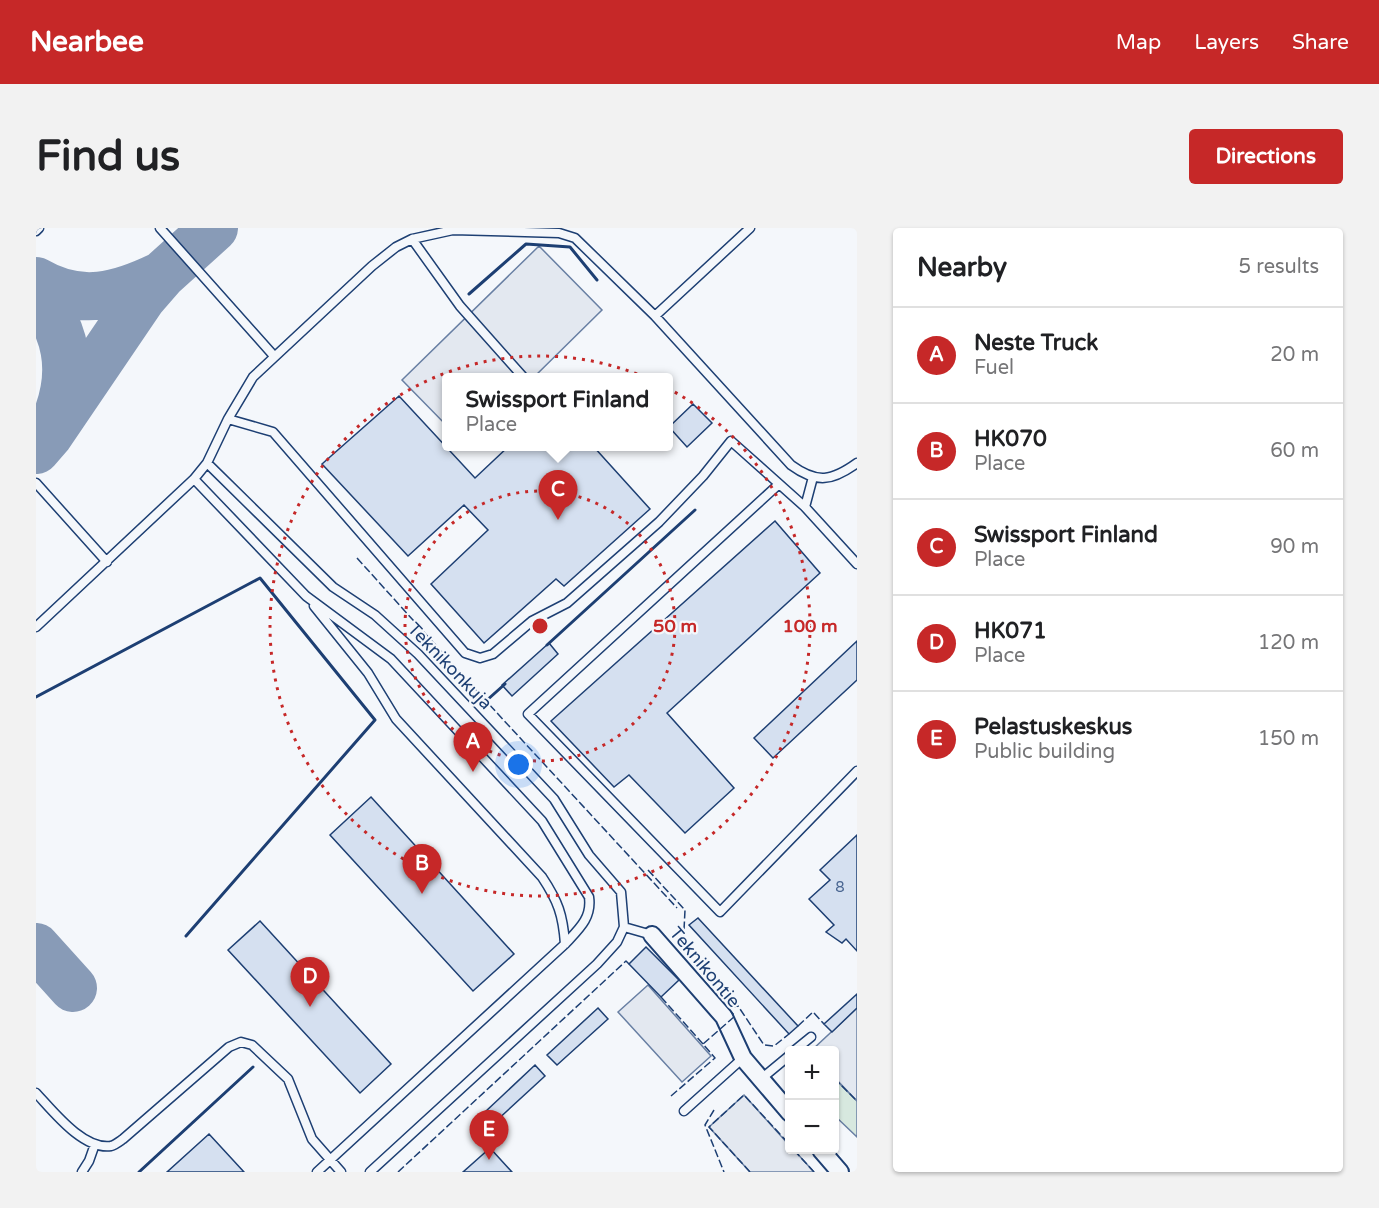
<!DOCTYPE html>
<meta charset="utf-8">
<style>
body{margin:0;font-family:"Varela Round",sans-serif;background:#f2f2f2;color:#202124}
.controls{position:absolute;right:18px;bottom:18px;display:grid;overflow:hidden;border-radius:6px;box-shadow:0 2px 4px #0004}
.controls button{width:54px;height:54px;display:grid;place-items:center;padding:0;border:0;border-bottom:2px solid #e0e0e0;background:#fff;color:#202124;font:30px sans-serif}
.you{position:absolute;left:483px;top:537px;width:21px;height:21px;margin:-15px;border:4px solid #fff;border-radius:50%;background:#1a73e8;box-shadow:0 0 0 9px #1a73e833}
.badge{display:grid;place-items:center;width:39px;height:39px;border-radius:50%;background:#c62828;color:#fff;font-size:20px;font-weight:700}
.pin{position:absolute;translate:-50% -50px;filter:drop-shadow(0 2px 3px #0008)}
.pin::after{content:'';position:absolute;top:32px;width:21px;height:18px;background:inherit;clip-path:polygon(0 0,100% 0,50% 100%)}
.popup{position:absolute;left:406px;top:145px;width:231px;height:78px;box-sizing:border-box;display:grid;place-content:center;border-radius:6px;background:#fff;filter:drop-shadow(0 2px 4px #0005);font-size:20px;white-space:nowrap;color:#757577}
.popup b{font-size:22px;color:#202124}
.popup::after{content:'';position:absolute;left:50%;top:100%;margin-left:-12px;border:12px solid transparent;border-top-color:#fff}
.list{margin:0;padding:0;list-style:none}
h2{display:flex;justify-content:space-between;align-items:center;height:78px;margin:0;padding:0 24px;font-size:26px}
h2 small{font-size:20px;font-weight:400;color:#757577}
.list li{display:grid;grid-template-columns:39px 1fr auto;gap:18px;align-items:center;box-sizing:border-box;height:96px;padding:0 24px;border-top:2px solid #e0e0e0}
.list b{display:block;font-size:22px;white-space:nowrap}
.list p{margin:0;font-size:20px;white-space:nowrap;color:#757577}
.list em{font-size:20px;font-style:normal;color:#757577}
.map{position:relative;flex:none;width:821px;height:944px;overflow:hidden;border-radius:6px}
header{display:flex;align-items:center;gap:36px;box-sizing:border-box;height:84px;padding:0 30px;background:#c62828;color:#fff}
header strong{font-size:28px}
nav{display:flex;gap:33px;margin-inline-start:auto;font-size:21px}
.intro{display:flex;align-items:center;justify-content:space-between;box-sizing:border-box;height:144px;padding:0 36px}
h1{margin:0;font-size:42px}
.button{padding:15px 27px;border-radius:6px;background:#c62828;color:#fff;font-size:21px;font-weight:700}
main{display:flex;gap:36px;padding:0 36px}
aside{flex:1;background:#fff;border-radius:6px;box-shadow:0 2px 4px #0004}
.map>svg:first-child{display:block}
.green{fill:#d7e8df;stroke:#687fa3;stroke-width:1.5}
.parking{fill:#e3e8f0;stroke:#687fa3;stroke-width:1.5}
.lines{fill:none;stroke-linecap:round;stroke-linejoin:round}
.taxiway{stroke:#889bb7;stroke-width:48}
.building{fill:#d5e0f0;stroke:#1d3f73;stroke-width:1.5}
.service-casing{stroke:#1d3f73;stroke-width:11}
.minor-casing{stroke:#1d3f73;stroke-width:20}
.service{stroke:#f4f7fb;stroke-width:8}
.minor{stroke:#f4f7fb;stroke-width:16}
.fence{stroke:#1d3f73;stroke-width:1.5;stroke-dasharray:8 3;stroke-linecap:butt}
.wall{stroke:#1d3f73;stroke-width:3}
.ring{fill:none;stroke:#c62828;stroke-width:3;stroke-dasharray:3 6}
.labels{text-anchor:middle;stroke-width:4.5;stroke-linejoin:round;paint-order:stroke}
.number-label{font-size:15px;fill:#4b6792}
.street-label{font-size:18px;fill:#1d3f73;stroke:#f4f7fb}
.centre{fill:#c62828;stroke:#f4f7fb;stroke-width:3}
.ring-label{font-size:18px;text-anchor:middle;font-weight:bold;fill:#c62828;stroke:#f4f7fb;stroke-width:4.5;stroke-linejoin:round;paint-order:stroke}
</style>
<header>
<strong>Nearbee</strong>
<nav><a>Map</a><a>Layers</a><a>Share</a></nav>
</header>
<div class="intro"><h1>Find us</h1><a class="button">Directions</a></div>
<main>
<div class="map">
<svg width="821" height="944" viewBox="0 0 821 944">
<rect width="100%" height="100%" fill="#f4f7fb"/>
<path class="green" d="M799 853 803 855 821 873V909L799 888Z"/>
<path class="parking" d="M503 18 566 82 498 149 411 150V198L366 152Z
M612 757 675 828 646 854 582 784Z
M821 780V873L799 850 798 822H776Z
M708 867 753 917 754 922H758L778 944H714L673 899Z"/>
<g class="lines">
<path class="taxiway" d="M0 53C44 79 83 68 126 47
M0 64C30 102 39 141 21 188
M0 222 13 207 106 70 126 47 178 0
M0 719 37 760"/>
</g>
<path class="building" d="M363 168 439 250 473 218H557L614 281 528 358 520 351 448 415 395 356 452 302 428 277 372 328 286 236Z
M657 176 676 195 651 219 633 199Z
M739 293 784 345 631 485 698 560 649 605 593 547 578 559 515 493Z
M821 413V452L737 530 718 510Z
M513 415 522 426 476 468 466 457Z
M335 569 478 726 437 763 294 607Z
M821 607V723L810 711 806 715 790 704 798 697 773 671 794 652 784 642Z
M662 690 762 798 753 806 653 697Z
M224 693 355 836 324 865 192 722Z
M610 719 643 752 625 769 593 736Z
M821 766V780L796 804 788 796Z
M562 780 572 791 521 837 511 827Z
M499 837 509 848 459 894 449 884Z
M173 906 208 944H131Z
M454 920 476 944H427Z"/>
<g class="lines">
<defs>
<path id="service" d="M124 0 238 128
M0 3 3 0
M376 11 424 78 488 150
M619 88 714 0
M192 191 237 204 429 425 444 430 457 426 496 393 531 375 623 294 667 248 695 213 769 279 821 336
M171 235 297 359 339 387 382 426 518 571 553 627 585 664 588 699 581 714 561 736 334 944
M158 251 270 368 355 431 506 593 553 669C556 690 543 701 529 716L281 944
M0 255 71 334
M743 256 492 486 684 684 821 543
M769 279 777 249
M278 378 332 445 360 491 506 649C522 673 527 687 529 716
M0 399 158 251 171 235 192 191 217 149 336 38 360 19 376 11 417 2 523 5 539 10 619 88 755 237C781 256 796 253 821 235
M588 699 616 707
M759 822 775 809
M725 851 754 827
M0 865C17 883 47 922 75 918 79 917 84 913 87 911L193 819 205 814 216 817 252 851 276 911 305 944
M648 883 707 830
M46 944 53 933 59 916"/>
<path id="minor" d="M616 707 688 789 707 830 754 885
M785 922 804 944"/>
</defs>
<use href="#service" class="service-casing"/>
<use href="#minor" class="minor-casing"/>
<use href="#service" class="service"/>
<use href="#minor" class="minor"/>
<path class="fence" d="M321 330 450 473 641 680
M612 642 649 682 648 702
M625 769 667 816
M695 779 702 778 728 817 738 818 753 806
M762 798 777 784 788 796
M798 850 821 873
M635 868 679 830 667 816 699 788 695 784
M678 882 669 897 688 944
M758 922 778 944
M362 944 590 733 593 736
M714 944 673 899 708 867 754 917"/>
<path class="wall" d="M433 66 490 16 534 19 561 52
M511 417 659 282
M0 469 224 350 339 492 150 708
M450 473 469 456
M103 944 217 839"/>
</g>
<g class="ring">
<circle cx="504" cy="398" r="135"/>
<circle cx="504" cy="398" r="270"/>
</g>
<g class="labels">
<g class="number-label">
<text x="804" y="664">8</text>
</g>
<g class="street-label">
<text transform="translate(414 438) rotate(46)" y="6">Teknikonkuja</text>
<text transform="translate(669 739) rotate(50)" y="6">Teknikontie</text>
</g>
</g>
<circle cx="504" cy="398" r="9" class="centre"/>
<g class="ring-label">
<text x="639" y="404">50 m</text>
<text x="774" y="404">100 m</text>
</g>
</svg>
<div class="controls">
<button>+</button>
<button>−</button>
</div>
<div class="you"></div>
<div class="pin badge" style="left:437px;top:544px">A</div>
<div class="pin badge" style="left:386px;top:666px">B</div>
<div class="pin badge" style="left:522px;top:292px">C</div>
<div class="popup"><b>Swissport Finland</b>Place</div>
<div class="pin badge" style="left:274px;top:779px">D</div>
<div class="pin badge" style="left:453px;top:932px">E</div>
</div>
<aside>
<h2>Nearby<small>5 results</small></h2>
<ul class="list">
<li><span class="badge">A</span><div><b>Neste Truck</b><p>Fuel</p></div><em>20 m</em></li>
<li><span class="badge">B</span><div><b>HK070</b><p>Place</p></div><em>60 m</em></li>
<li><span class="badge">C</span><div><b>Swissport Finland</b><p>Place</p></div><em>90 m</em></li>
<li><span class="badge">D</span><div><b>HK071</b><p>Place</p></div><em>120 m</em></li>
<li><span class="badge">E</span><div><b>Pelastuskeskus</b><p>Public building</p></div><em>150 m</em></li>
</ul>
</aside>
</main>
